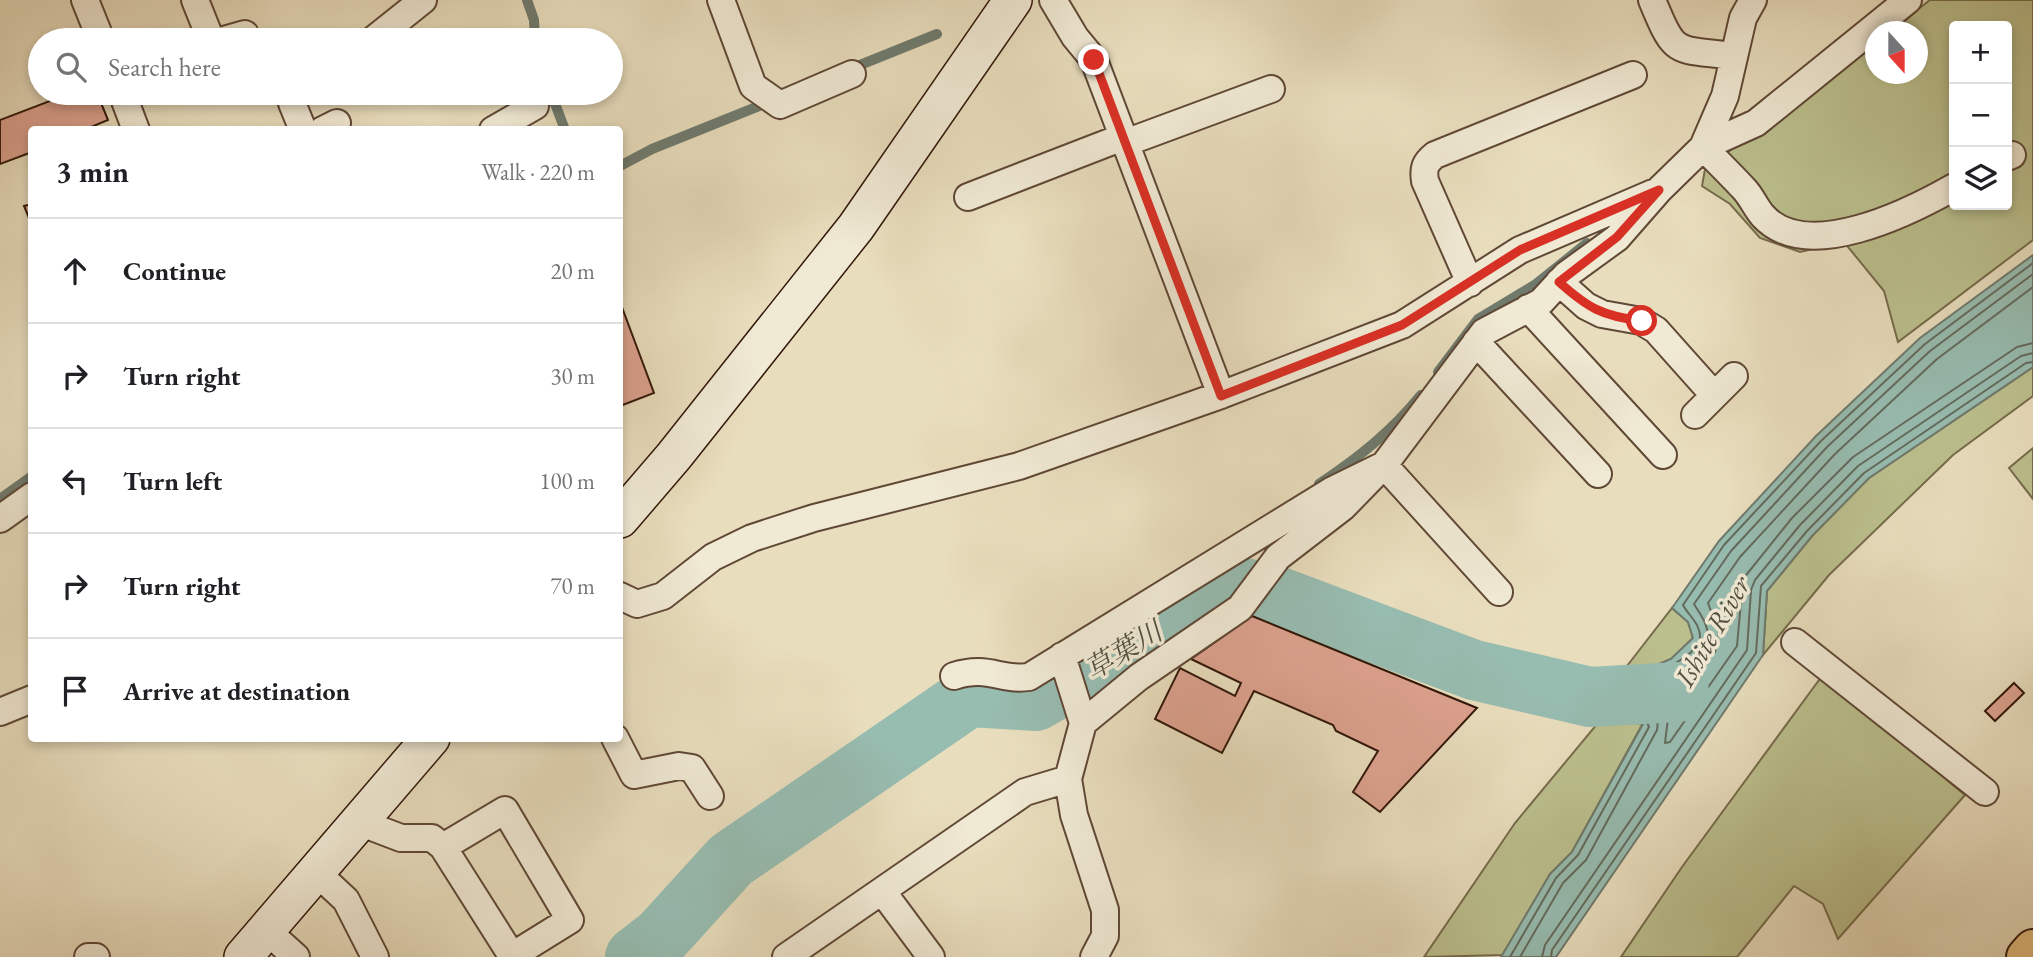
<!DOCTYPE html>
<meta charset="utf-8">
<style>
body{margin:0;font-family:"EB Garamond","Noto Serif JP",serif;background:#f2f2f2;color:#202124}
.controls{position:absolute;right:21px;top:21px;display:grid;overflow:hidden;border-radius:7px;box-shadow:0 4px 10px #0003}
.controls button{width:63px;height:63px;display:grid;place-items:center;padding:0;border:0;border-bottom:2px solid #e0e0e0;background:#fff;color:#202124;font:35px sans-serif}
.compass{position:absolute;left:1865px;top:21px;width:63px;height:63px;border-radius:50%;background:#fff;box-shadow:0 4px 10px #0003;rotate:159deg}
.stop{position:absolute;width:21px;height:21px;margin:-16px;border:5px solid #d93025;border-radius:50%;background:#fff}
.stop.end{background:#d93025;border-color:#fff;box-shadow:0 2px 7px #0008}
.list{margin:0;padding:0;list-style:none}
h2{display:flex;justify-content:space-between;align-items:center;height:91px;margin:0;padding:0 28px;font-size:30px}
h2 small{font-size:23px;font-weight:400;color:#757577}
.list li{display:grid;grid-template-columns:46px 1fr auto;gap:21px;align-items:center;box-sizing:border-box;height:105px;padding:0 28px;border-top:2px solid #e0e0e0}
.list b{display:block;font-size:26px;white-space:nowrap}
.list em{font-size:23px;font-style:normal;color:#757577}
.icon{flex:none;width:38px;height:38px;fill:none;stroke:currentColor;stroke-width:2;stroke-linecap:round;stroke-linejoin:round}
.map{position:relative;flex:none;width:2033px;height:957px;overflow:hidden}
.search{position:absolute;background:#fff;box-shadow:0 4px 10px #0003;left:28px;top:28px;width:595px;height:77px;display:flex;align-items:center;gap:18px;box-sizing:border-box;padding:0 24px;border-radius:38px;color:#757577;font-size:26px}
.panel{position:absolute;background:#fff;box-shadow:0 4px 10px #0003;left:28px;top:126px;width:595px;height:616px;border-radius:7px}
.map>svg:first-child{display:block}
.green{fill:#bbbf8d;stroke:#766b4b;stroke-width:2;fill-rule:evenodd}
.water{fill:#97bcb0;stroke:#6f7a6d;stroke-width:2}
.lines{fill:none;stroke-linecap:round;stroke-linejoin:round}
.shore{stroke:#646a5c;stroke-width:2}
.stream{stroke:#6f7a6d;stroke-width:10}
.river{stroke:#97bcb0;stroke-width:60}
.building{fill:#dca18e;stroke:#321709;stroke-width:2}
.street-casing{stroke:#604836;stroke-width:30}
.secondary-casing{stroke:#321709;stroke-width:40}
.highway-casing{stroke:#321709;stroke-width:42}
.street{stroke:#f0e9d4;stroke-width:26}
.secondary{stroke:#f0e9d4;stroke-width:37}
.highway{stroke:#e4be7e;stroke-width:38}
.route{stroke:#d93025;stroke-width:9}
.labels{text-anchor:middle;stroke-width:7;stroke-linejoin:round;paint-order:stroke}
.water-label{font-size:28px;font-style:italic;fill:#555143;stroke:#f0e9d4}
</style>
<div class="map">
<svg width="2033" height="957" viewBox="0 0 2033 957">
<rect width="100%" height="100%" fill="#e8ddbd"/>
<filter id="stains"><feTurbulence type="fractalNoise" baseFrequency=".00286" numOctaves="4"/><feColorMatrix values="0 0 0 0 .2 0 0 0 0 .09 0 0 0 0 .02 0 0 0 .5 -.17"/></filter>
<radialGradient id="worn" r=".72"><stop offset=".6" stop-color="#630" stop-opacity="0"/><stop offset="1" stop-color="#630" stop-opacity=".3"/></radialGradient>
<path class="green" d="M1930 0H2033V240L1898 342 1884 291 1844 242 1800 252 1760 238 1730 204 1702 186 1705 169 1875 42 1876 74H1918V32L1890 31ZM1954 26H2007V205H1954Z
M2033 367V396L1953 455 1829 575 1763 655 1767 591 1812 536 1869 478Z
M2033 448V499L2009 468Z
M1672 608 1688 622 1693 638 1671 659 1613 684Z
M1822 676 1965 795 1838 939 1823 904 1794 886 1737 957H1621L1682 867Z
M1602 718 1643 723 1572 852 1550 874 1504 955 1424 957 1515 823Z"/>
<path class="water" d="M2033 255V367L1869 478 1812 536 1767 591 1763 655 1556 957H1501L1550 874 1572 852 1643 724 1602 718 1613 684 1671 659 1693 638 1688 622 1672 608 1719 541 1816 436 1920 338Z"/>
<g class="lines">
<path class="shore" d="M2033 287 1937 359 1835 454 1740 557 1708 603 1719 633 1715 652 1686 681 1653 696 1668 718 1665 743 1670 742 1737 646 1743 579 1792 518 1853 457 2017 347 2033 343
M1510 957 1556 878 1578 855 1649 727 1644 716 1613 712 1618 690C1636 679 1696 662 1700 638 1701 624 1688 615 1683 605L1724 545 1821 441 1925 344 2033 263
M1520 957 1563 883 1586 860 1657 730C1661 708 1642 708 1625 705V696C1646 684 1706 669 1708 639 1709 625 1700 614 1694 604L1731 551 1827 447 1930 351 2033 274
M1542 957 1545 945 1747 650 1751 590 1755 580 1800 525 1858 466 2021 356 2033 353
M1551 957 1552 950 1756 653 1761 586 1807 531 1864 473 2026 363 2033 362"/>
<path class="stream" d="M527 0 534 20 535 40
M850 69 937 34
M551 93 565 130
M620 166 652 149 764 104
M1438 372 1478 319 1536 284 1587 243
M1319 484C1358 458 1391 432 1421 395
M0 499 32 476
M994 698 1002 689"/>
<path class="river" d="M635 957 661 937 731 860 969 697 1036 701 1233 585 1277 596 1474 670 1590 697 1679 692"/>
</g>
<path class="building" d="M97 93 108 120 84 130H32V152L0 164V120L58 98 57 94 60 93Z
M32 204V225L24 206Z
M620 302 654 393 620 406Z
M1252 616 1477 708 1380 812 1353 792 1378 751 1336 731 1333 725 1254 691 1222 753 1155 719 1180 668 1235 696 1241 683 1191 659Z
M2014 683 2024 693 1995 721 1985 711Z"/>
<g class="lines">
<defs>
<path id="street" d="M85 0 101 40
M195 0 211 40
M721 0 753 86 780 105 852 74
M1053 0 1075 37 1094 60 1221 395
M1652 0C1676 58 1674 48 1734 56
M224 40 245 34
M373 40 423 0
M122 93 136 130
M292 103 303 130
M323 130 337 123
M493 130 535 106
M1125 143 1271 89
M1703 147C1717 161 1731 175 1745 190 1752 198 1756 208 1763 216 1807 264 1910 212 1954 187
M1703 147 1725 96 1743 18 1753 0
M2007 157 2012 155
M968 197 1123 137
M1559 282 1586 306 1602 314 1641 321 1656 330 1714 395
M1470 283 1425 181C1423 168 1425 163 1435 155L1633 75
M1528 308 1663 455
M1476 342 1598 474
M1695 415 1734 376
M0 519 32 496
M620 596 637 604 663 596 713 557 752 538 814 518 1019 466 1221 395 1402 325 1520 250 1653 193
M1795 642 1985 792
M1062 656 1083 723
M954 676C989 665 1000 681 1029 677L1331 491 1384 465 1499 592
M0 712 32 699
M615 738 634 775 679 766 692 768 710 796
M359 822 401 838H432L443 847 512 956 570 920 505 810 443 847
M316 872 346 900 375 957
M882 891 931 957
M266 930 296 957
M88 957H96
M786 957 1025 792 1068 779
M1094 957 1105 936V910L1074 815 1068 779 1083 723 1139 677 1240 608 1278 557 1343 507 1384 465 1484 332 1541 302 1566 275 1617 238 1659 190 1703 147 1756 123 1908 0"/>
<path id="secondary" d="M620 519 674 456 856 227 1013 0
M243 957 431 738"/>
<path id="highway" d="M2026 957 2033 949"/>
</defs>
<use href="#street" class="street-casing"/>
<use href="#secondary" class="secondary-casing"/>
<use href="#highway" class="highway-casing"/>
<use href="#street" class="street"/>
<use href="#secondary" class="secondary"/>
<use href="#highway" class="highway"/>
</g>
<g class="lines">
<path class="route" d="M1094 60 1221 396 1402 325 1520 250 1659 190 1617 237 1559 282C1588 308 1602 316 1642 321"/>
</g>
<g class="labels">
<g class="water-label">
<text transform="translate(1712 631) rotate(-60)" y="10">Ishite River</text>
<text transform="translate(1123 650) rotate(-31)" y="10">草葉川</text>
</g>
</g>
<rect width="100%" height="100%" filter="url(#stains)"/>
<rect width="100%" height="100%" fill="url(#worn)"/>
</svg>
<div class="controls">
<button>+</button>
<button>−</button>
<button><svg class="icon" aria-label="layers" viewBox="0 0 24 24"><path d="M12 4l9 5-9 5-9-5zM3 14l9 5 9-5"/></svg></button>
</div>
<svg class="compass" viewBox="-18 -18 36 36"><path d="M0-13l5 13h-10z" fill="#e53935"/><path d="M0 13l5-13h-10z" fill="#757577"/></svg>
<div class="stop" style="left:1642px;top:321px"></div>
<div class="stop end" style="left:1094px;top:60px"></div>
<div class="search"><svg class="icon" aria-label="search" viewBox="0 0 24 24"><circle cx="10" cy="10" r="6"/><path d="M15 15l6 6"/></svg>Search here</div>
<section class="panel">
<h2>3 min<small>Walk · 220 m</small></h2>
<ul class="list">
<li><svg class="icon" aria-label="ahead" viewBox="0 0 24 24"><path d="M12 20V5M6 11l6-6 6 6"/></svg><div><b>Continue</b></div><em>20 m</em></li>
<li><svg class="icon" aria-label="right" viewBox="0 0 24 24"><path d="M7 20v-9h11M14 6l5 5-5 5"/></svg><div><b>Turn right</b></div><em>30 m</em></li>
<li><svg class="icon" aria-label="left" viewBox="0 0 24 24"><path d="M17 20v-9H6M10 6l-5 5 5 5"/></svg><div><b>Turn left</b></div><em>100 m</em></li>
<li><svg class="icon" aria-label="right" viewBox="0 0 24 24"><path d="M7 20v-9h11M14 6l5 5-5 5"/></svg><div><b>Turn right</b></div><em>70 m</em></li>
<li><svg class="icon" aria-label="arrive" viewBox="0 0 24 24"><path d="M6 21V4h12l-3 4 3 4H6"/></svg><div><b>Arrive at destination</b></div></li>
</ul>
</section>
</div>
